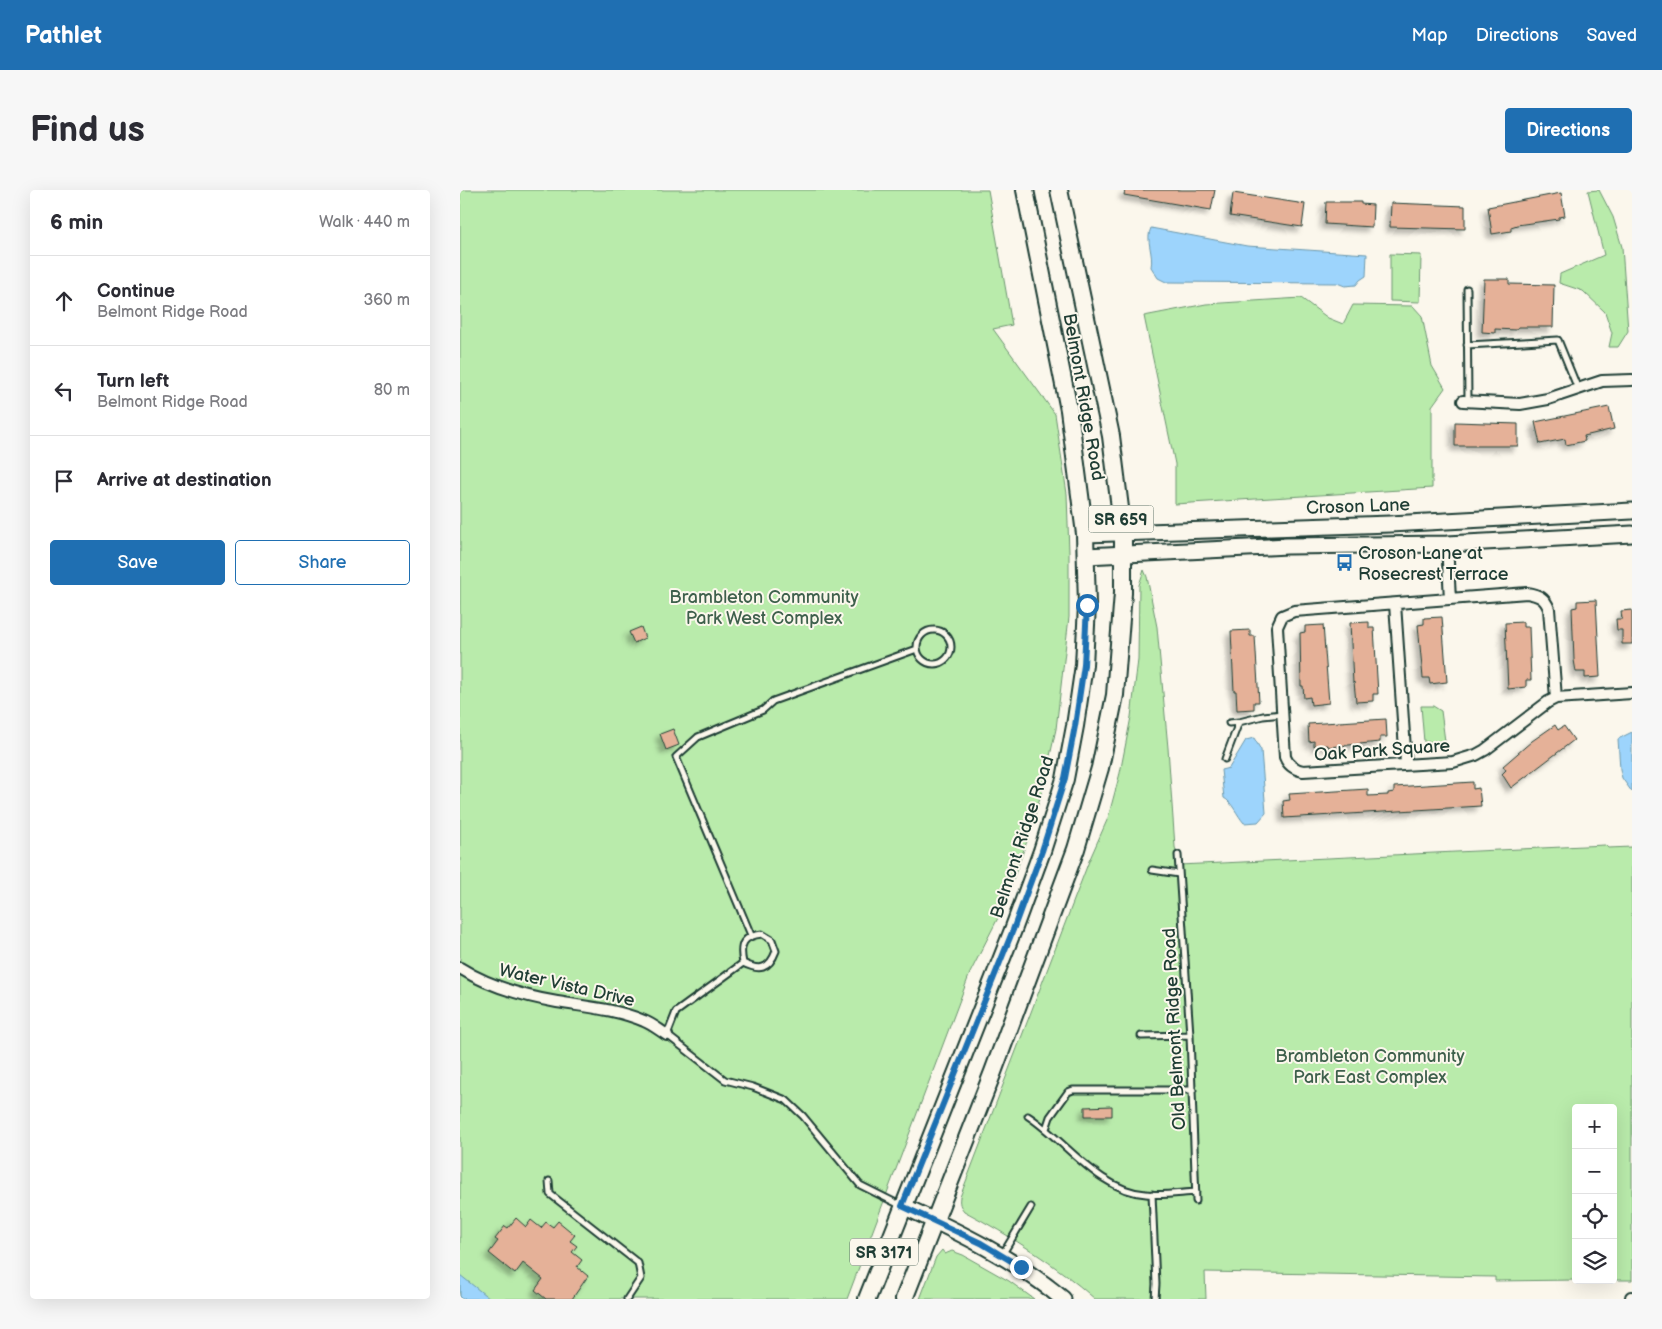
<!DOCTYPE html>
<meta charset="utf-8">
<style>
body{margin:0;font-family:"Balsamiq Sans",sans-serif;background:#f7f7f7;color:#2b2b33}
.controls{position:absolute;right:15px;bottom:15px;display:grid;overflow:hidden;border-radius:5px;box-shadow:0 5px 20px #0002}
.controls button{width:45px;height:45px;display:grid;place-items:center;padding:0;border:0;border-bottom:1px solid #e1e1e2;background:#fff;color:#2b2b33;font:25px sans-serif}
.stop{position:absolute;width:15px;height:15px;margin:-11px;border:4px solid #1f6fb2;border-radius:50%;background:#fff}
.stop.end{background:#1f6fb2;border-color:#fff;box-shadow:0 1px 5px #0008}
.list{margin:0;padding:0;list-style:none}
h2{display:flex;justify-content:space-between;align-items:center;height:65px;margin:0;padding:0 20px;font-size:21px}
h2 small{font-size:16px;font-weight:400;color:#7c7c81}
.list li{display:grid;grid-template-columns:32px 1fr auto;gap:15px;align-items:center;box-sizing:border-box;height:90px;padding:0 20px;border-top:1px solid #e1e1e2}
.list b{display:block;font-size:19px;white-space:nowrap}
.list p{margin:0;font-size:16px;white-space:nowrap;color:#7c7c81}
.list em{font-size:16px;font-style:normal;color:#7c7c81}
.actions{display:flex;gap:10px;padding:15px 20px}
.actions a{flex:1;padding:11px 0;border:1px solid #1f6fb2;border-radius:5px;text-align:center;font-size:18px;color:#1f6fb2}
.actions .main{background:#1f6fb2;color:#fff}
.icon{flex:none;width:28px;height:28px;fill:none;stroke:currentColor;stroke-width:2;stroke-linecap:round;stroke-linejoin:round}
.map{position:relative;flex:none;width:1172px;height:1109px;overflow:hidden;border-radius:5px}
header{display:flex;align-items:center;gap:30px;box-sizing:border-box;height:70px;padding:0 25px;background:#1f6fb2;color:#fff}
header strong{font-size:24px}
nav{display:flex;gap:28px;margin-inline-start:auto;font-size:18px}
.intro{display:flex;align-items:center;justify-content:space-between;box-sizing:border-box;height:120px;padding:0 30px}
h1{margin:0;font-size:35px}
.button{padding:12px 22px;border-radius:5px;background:#1f6fb2;color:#fff;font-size:18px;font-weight:700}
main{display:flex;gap:30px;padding:0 30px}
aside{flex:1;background:#fff;border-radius:5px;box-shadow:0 5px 20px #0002}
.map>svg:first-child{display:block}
.green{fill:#b9ebab;stroke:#6c9470}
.water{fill:#9dd4fc;stroke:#6b98ac}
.building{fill:#e5b198;stroke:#1f3d34;filter:url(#shadow)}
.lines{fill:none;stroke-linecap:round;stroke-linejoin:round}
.lane-casing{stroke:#1f3d34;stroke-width:9}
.street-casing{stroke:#1f3d34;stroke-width:14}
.secondary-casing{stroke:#1f3d34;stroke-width:19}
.primary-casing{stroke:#1f3d34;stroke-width:20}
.lane{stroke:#fbf7ec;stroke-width:5}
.street{stroke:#fbf7ec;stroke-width:10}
.secondary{stroke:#fbf7ec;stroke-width:15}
.primary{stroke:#fbf7ec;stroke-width:16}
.route{stroke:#1f6fb2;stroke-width:6}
.labels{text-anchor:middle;stroke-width:4;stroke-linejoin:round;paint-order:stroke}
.shield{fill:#fbf7ec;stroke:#61756b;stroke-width:1}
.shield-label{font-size:16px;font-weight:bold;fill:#1f3d34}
.street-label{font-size:18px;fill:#1f3d34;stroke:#fbf7ec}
.poi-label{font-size:18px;fill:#1f3d34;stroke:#fbf7ec;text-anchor:start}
.park-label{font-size:18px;fill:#3e604c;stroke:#fbf7ec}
</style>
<header>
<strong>Pathlet</strong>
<nav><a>Map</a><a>Directions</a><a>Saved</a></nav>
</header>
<div class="intro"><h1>Find us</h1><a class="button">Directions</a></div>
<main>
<aside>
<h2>6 min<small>Walk · 440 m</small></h2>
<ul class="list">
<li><svg class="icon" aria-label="ahead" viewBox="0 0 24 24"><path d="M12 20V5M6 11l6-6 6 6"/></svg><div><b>Continue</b><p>Belmont Ridge Road</p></div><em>360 m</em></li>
<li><svg class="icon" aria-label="left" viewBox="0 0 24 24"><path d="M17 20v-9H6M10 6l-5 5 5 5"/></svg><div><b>Turn left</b><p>Belmont Ridge Road</p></div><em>80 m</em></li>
<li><svg class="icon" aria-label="arrive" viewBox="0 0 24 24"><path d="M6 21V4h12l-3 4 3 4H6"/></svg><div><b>Arrive at destination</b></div></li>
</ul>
<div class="actions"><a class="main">Save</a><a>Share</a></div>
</aside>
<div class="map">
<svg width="1172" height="1109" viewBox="0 0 1172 1109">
<defs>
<filter id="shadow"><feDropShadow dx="-4.5" dy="4.5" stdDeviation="2.5" flood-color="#0004"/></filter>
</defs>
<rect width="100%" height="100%" fill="#fbf7ec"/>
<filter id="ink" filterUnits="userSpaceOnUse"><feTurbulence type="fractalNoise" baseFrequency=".02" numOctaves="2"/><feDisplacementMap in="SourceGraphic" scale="10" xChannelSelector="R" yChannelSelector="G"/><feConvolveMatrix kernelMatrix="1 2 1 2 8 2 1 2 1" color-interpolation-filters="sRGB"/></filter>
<g filter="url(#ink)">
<path class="green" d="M0 0H528L552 135 533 139 595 224 607 304 609 363V427L596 539 584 593 570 643 541 722 510 783 387 1109H0Z
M1139 0 1153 27 1162 57 1168 141 1158 157H1149L1152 143 1145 122 1123 101 1099 93 1100 84 1144 65 1128 1Z
M930 64 961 65 960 112 930 111Z
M841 108 868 128 883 134 893 115 953 116 962 126 972 176 985 198 972 216V298L715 314V274L684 126 746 114Z
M684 380 687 387 697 437 708 558 715 657 719 675 1145 655 1148 658 1172 657V1090H1153V918H1116V1090L1035 1091V1087L745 1082 746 1109H635C595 1074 551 1046 504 1021 500 1016 499 1013 500 1007L629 671 648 628 660 583 671 527 678 470 679 395Z
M961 516H973L981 521 985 551 964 552Z
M482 1060 485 1064 492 1061 503 1065 549 1091 574 1109H460L476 1067Z"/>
<path class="water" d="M691 38 787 56 907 64 906 86 900 90 896 95 885 96 877 93 706 92 698 88 691 77C694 64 685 50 691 38Z
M1172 542V602L1162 588 1160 579 1158 549Z
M794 548 801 560 806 623 798 632 784 633C777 625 772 612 764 608L761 580 769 578 786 550Z
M0 1085 30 1109H0Z"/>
<path class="building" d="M665 0H755L751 20 664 5Z
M773 3 845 14 842 37 770 26Z
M1101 3 1105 26 1099 27V29L1057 35 1051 37V41L1032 44 1028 17Z
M866 12H901V14L913 15 912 37 865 34Z
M931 13 1005 16V39L930 37Z
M1024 89H1049V94L1094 95 1093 137H1058L1056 140 1035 139V143L1022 142Z
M1149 217 1154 239 1124 246 1125 251 1106 255 1105 249 1080 254 1075 232Z
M995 232 1058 234V256H995Z
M1136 410 1140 487 1125 488V482H1116L1114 470 1112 418 1117 417V411Z
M1172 420V454H1162V440H1157L1156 429H1162L1161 421Z
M982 427 987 492 970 494 969 488H963L958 435 964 434V428Z
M909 432V438H914L918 504H913V511L896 512 894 492 893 493 890 433Z
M1063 432V437H1069L1071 490H1066V497L1048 499 1045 433Z
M863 435 869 513 851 515 850 507 844 508 843 496H841L840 443 845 442V436Z
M181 437 185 448 174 453 169 442Z
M790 440V446H795L799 512H794V519L777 520 776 501H774L771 441Z
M926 529 927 547H920V552L868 557V555L854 556V551L849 552 848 534Z
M1095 535 1098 540 1104 536 1114 550 1051 598 1042 584 1046 580 1043 576 1072 551Z
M213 539 219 555 206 560 200 544Z
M1013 592V599L1019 598 1021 616 824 628 823 611 830 610 829 604 908 599V606L928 605V603L934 602V597Z
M652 916V926H625V917Z
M56 1028 66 1037 71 1030 81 1038 86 1032 93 1037 98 1031 115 1045 110 1051 117 1056 112 1062 122 1070 117 1077 128 1086 112 1109H86L75 1100 83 1089 63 1073 55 1084 29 1063 38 1051 35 1049 45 1036 48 1038Z"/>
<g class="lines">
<defs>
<path id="lane" d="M1007 99 1008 211
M1007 155 1098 150 1118 199
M457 457a17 17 0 1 1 34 0a17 17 0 1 1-34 0Z
M769 533 779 532
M765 569 779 532 803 526 822 524
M718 665 730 845 736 1011
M692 680 719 684
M302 744 312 750 316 761C309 780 299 781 283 773 279 754 283 746 302 744Z
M291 745 216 567 238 547 303 520 313 511 457 459
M283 773 216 822 207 845 265 890 293 897 326 910 343 926 400 995 442 1016
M681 846 730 845
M568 926C605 950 639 1001 686 1004 702 1006 719 1003 736 1002
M586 939 590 927 608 902 613 900H733
M89 991 90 1004 178 1073 181 1088 167 1109
M692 1004 696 1094 695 1109
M542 1065 571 1017"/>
<path id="street" d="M1003 211 1060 214 1088 209 1142 191 1172 190
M987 354 990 409
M935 414 946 574
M1096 508 1089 419C1085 408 1079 405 1067 403L834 421 822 426 817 437 825 567C828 575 834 579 843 581L993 572 1016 565 1025 560 1088 512 1096 508 1172 503
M0 778C30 797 63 806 97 812 127 817 155 819 184 831 192 834 199 840 207 845
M1171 1109V1107"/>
<path id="secondary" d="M625 344 930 334 1172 321
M626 366 827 356 987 354 1172 344
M443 1016C499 1042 555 1069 603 1109"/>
<path id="primary" d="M407 1109 553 740 582 661 605 589 615 536 624 475 627 415 625 344 609 220 565 0
M444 1109 533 882 616 659 640 578 655 505 663 403V342L651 246 599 0"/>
</defs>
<use href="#lane" class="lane-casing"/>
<use href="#street" class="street-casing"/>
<use href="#secondary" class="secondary-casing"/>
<use href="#primary" class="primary-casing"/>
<use href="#lane" class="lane"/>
<use href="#street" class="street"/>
<use href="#secondary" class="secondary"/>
<use href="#primary" class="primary"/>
</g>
</g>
<g class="lines" filter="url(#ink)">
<path class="route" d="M561 1077 521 1053 442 1016 553 740 582 661 605 588 615 536 624 475 627 415"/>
</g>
<defs>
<symbol id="bus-bare" viewBox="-9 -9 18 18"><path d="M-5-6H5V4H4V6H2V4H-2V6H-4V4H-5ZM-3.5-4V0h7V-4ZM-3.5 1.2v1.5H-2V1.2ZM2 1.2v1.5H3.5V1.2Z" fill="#1f6fb2" stroke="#fbf7ec" stroke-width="2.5" paint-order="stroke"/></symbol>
</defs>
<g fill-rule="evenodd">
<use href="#bus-bare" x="872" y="360" width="25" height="25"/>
</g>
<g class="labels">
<g class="shield">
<rect x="628.5" y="315.5" width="65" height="27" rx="4"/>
<rect x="390" y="1048.5" width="68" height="27" rx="4"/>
</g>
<g class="shield-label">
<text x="661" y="335">SR 659</text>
<text x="424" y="1068">SR 3171</text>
</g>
<g class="street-label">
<text transform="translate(624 207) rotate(80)" y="6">Belmont Ridge Road</text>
<text transform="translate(898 316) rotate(-2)" y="6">Croson Lane</text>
<text transform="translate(922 560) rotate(-4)" y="6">Oak Park Square</text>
<text transform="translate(562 647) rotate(-72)" y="6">Belmont Ridge Road</text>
<text transform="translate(107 795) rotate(13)" y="6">Water Vista Drive</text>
<text transform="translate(714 839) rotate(-93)" y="6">Old Belmont Ridge Road</text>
</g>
<g class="poi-label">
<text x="898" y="369">Croson Lane at<tspan x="898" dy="21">Rosecrest Terrace</tspan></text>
</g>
<g class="park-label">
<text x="304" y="413">Brambleton Community<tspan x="304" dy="21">Park West Complex</tspan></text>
<text x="910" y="872">Brambleton Community<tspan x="910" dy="21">Park East Complex</tspan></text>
</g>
</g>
</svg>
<div class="controls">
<button>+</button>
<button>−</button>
<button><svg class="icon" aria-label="locate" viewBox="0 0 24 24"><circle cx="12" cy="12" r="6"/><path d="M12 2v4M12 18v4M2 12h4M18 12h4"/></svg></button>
<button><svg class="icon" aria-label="layers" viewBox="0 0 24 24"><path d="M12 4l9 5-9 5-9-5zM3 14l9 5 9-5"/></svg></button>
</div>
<div class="stop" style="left:627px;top:415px"></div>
<div class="stop end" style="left:561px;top:1077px"></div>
</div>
</main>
